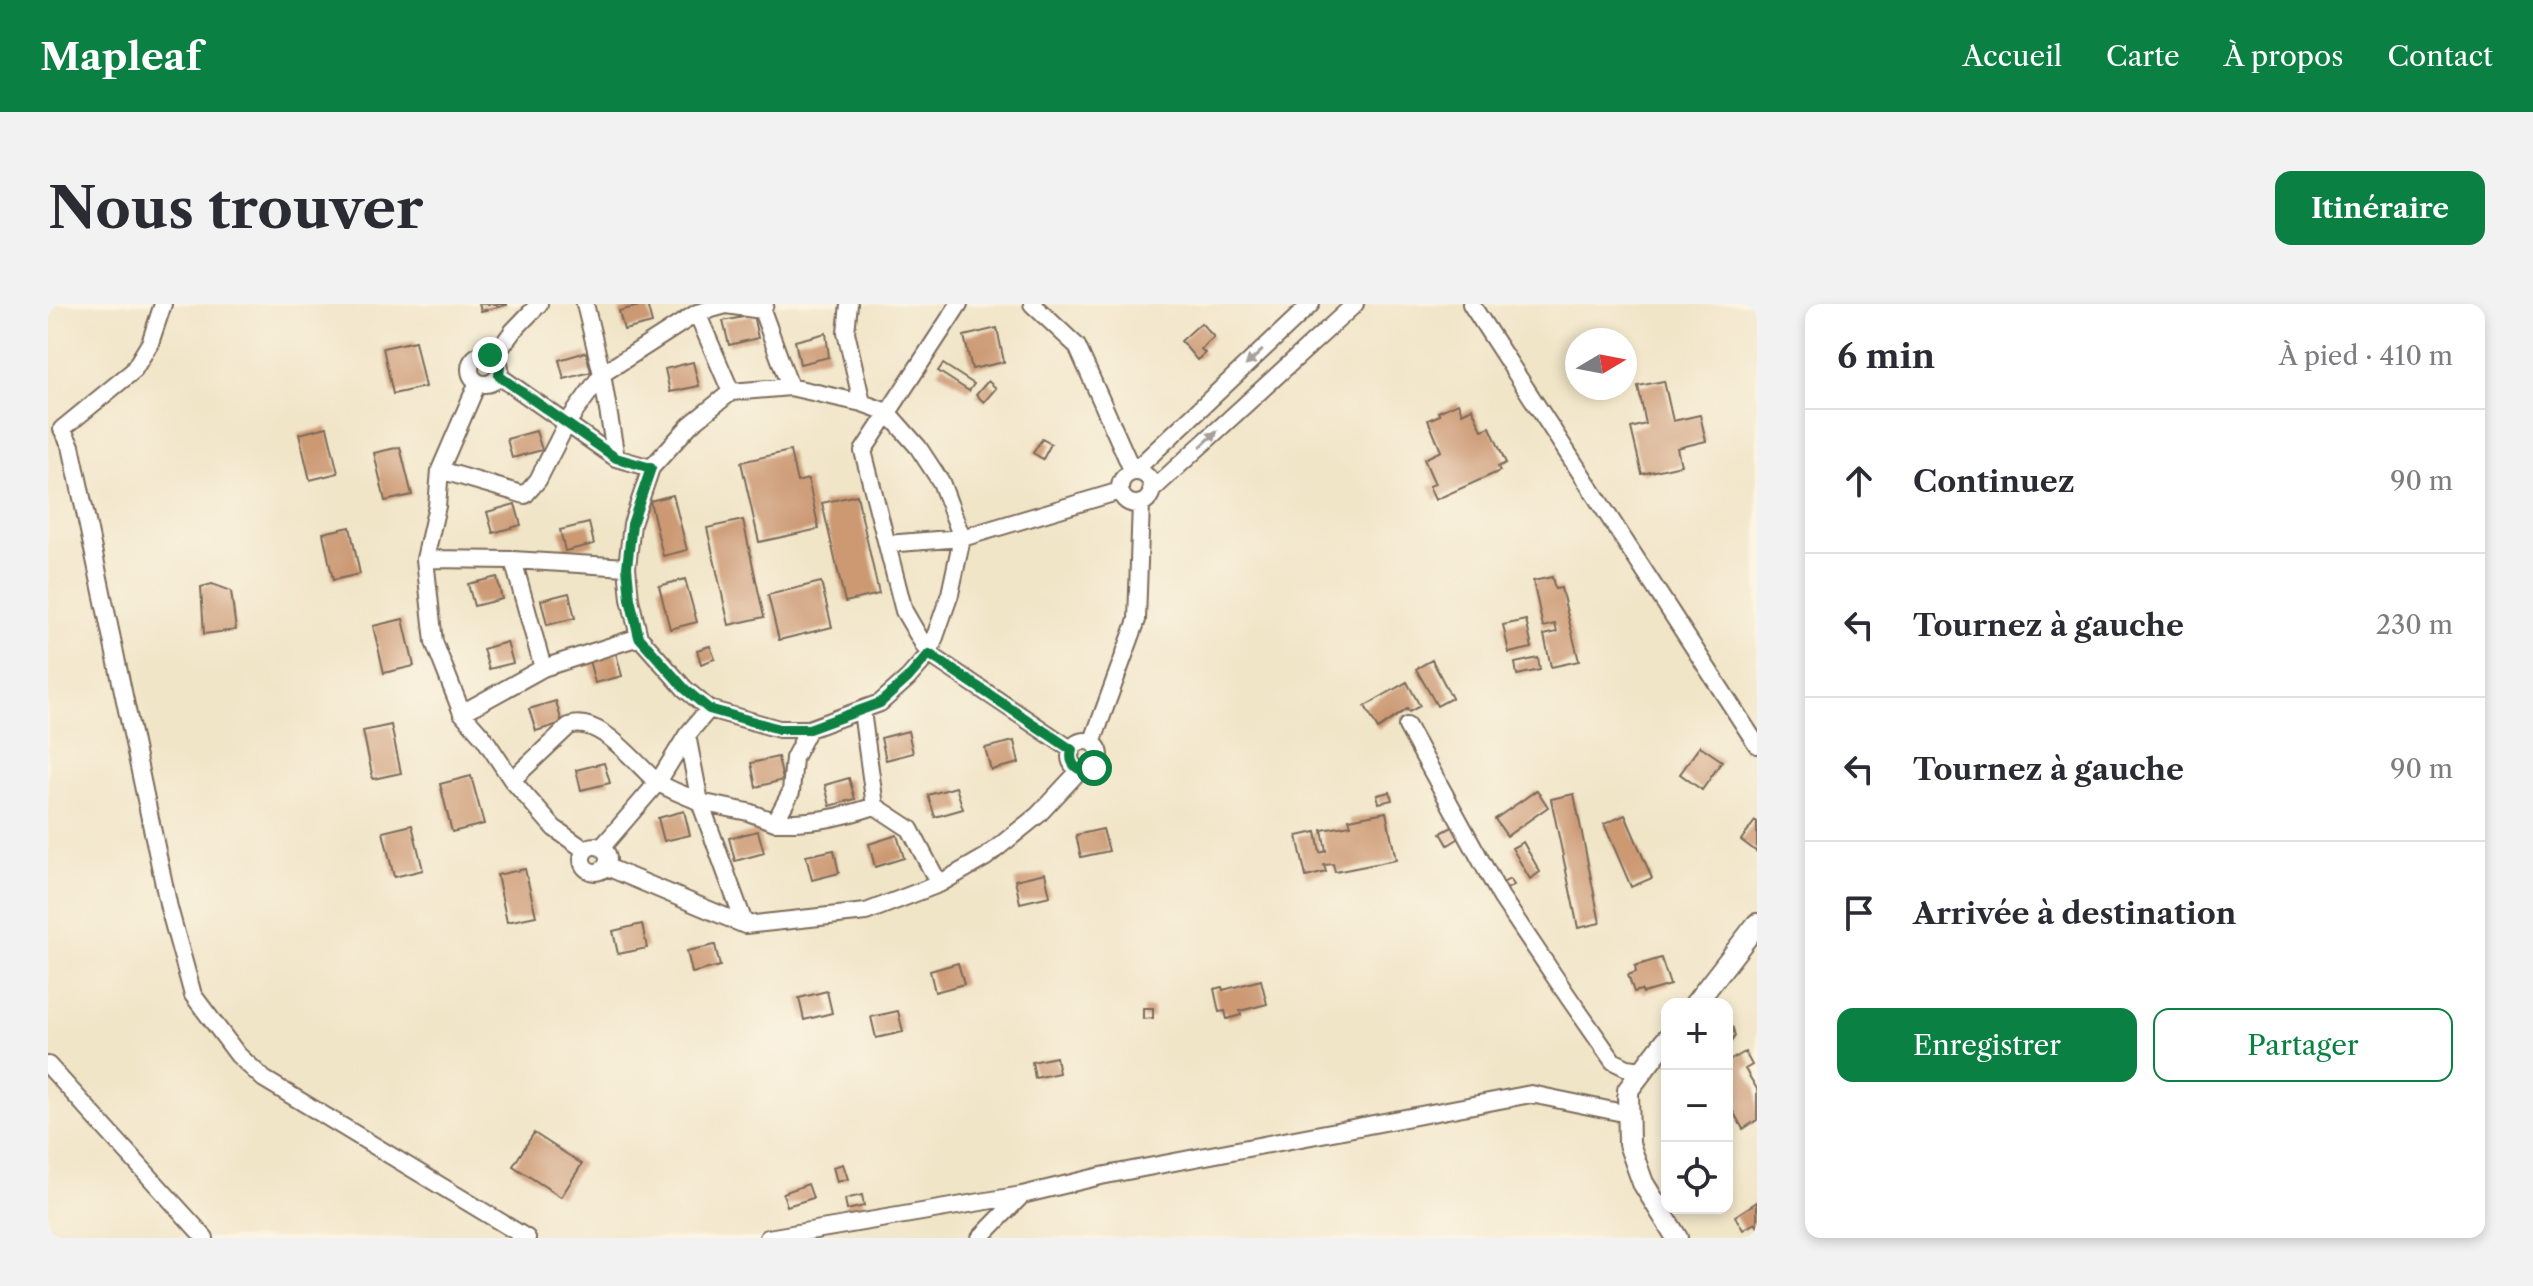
<!DOCTYPE html>
<html lang="fr">
<meta charset="utf-8">
<style>
body{margin:0;font-family:"Libre Caslon Text",serif;background:#f2f2f3;color:#2b2b33}
.controls{position:absolute;right:24px;bottom:24px;display:grid;overflow:hidden;border-radius:16px;box-shadow:0 4px 12px #0003}
.controls button{width:72px;height:72px;display:grid;place-items:center;padding:0;border:0;border-bottom:2px solid #e1e1e2;background:#fff;color:#2b2b33;font:40px sans-serif}
.compass{position:absolute;left:1517px;top:24px;width:72px;height:72px;border-radius:50%;background:#fff;box-shadow:0 4px 12px #0003;rotate:80deg}
.stop{position:absolute;width:24px;height:24px;margin:-18px;border:6px solid #0b8043;border-radius:50%;background:#fff}
.stop.end{background:#0b8043;border-color:#fff;box-shadow:0 2px 8px #0008}
.list{margin:0;padding:0;list-style:none}
h2{display:flex;justify-content:space-between;align-items:center;height:104px;margin:0;padding:0 32px;font-size:34px}
h2 small{font-size:26px;font-weight:400;color:#7c7c81}
.list li{display:grid;grid-template-columns:52px 1fr auto;gap:24px;align-items:center;box-sizing:border-box;height:144px;padding:0 32px;border-top:2px solid #e1e1e2}
.list b{display:block;font-size:30px;white-space:nowrap}
.list em{font-size:26px;font-style:normal;color:#7c7c81}
.actions{display:flex;gap:16px;padding:24px 32px}
.actions a{flex:1;padding:18px 0;border:2px solid #0b8043;border-radius:16px;text-align:center;font-size:28px;color:#0b8043}
.actions .main{background:#0b8043;color:#fff}
.icon{flex:none;width:44px;height:44px;fill:none;stroke:currentColor;stroke-width:2;stroke-linecap:round;stroke-linejoin:round}
.map{position:relative;flex:none;width:1709px;height:934px;overflow:hidden;border-radius:16px}
header{display:flex;align-items:center;gap:48px;box-sizing:border-box;height:112px;padding:0 40px;background:#0b8043;color:#fff}
header strong{font-size:38px}
nav{display:flex;gap:44px;margin-inline-start:auto;font-size:28px}
.intro{display:flex;align-items:center;justify-content:space-between;box-sizing:border-box;height:192px;padding:0 48px}
h1{margin:0;font-size:56px}
.button{padding:20px 36px;border-radius:16px;background:#0b8043;color:#fff;font-size:28px;font-weight:700}
main{display:flex;gap:48px;padding:0 48px}
aside{flex:1;background:#fff;border-radius:16px;box-shadow:0 4px 12px #0003}
.map>svg:first-child{display:block}
.building{fill:#cc9973}
.lines{fill:none;stroke-linecap:round;stroke-linejoin:round}
.minor-casing{stroke:#7b6b5a;stroke-width:20}
.tertiary-casing{stroke:#7b6b5a;stroke-width:24}
.minor{stroke:#fff;stroke-width:16}
.tertiary{stroke:#fff;stroke-width:20}
.oneway{fill:#a79f9a}
.route{stroke:#0b8043;stroke-width:10}
</style>
<header>
<strong>Mapleaf</strong>
<nav><a>Accueil</a><a>Carte</a><a>À propos</a><a>Contact</a></nav>
</header>
<div class="intro"><h1>Nous trouver</h1><a class="button">Itinéraire</a></div>
<main>
<div class="map">
<svg width="1709" height="934" viewBox="0 0 1709 934">
<rect width="100%" height="100%" fill="#fcf5e5"/>
<filter id="ink" filterUnits="userSpaceOnUse"><feTurbulence type="fractalNoise" baseFrequency=".0125" numOctaves="2"/><feDisplacementMap in="SourceGraphic" scale="16" xChannelSelector="R" yChannelSelector="G"/><feConvolveMatrix kernelMatrix="1 2 1 2 8 2 1 2 1" color-interpolation-filters="sRGB"/></filter>
<filter id="wash" filterUnits="userSpaceOnUse"><feTurbulence type="fractalNoise" baseFrequency=".006" numOctaves="4" result="noise"/><feDisplacementMap in="SourceGraphic" scale="32" xChannelSelector="R" yChannelSelector="G"/><feGaussianBlur stdDeviation="1.8" result="paint"/><feColorMatrix in="noise" values="0 0 0 0 0 0 0 0 0 0 0 0 0 0 0 0 0 1.4 0 .05"/><feComposite in="paint" operator="in"/></filter>
<g filter="url(#wash)">
<rect width="100%" height="100%" fill="#f1e5c8"/>
<g id="blocks">
<path class="building" d="M431 0H459V1L433 7Z
M599 0 604 19 576 26 571 7Z
M705 11 710 34 681 41 675 17Z
M1153 19 1166 33 1153 45 1157 49 1149 56 1133 37Z
M949 24 956 58 924 65 916 32Z
M778 29 781 53 752 60 747 37Z
M367 37 377 83 345 90 335 44Z
M538 48 543 68 516 75 511 56Z
M645 58 651 82 622 88 617 65Z
M895 60 926 80 921 87 890 67Z
M940 77 948 84 936 98 928 91Z
M1616 77 1625 117 1652 111 1658 137 1629 144 1633 161 1594 170 1583 124 1598 120 1590 82Z
M1410 99 1414 109 1424 104 1434 126 1442 123 1458 159 1450 163 1452 167 1387 196 1381 182 1387 180 1376 155 1393 147 1380 116 1392 111 1390 108Z
M279 123 290 169 262 176 251 130Z
M488 127 494 146 464 154 459 135Z
M994 135 1003 140 995 155 985 149Z
M352 143 364 191 337 197 326 149Z
M742 147 749 178 760 175 771 225 711 238 693 158Z
M625 191 639 246 615 252 602 197Z
M809 191 831 290 797 298 774 199Z
M467 200 473 221 445 229 439 208Z
M695 216 716 313 681 321 659 224Z
M541 219 546 240 517 247 512 226Z
M302 223 312 270 285 276 275 229Z
M449 273 454 295 426 302 420 280Z
M1504 273 1507 285 1513 284 1531 357 1503 363 1496 331 1509 328 1507 320 1495 323 1485 277Z
M637 275 649 318 622 325 611 282Z
M773 278 784 323 731 336 720 291Z
M164 280 183 287 188 326 156 330 153 283Z
M521 289 527 314 499 321 493 296Z
M355 315 366 362 336 369 325 322Z
M1478 316 1484 344 1461 349 1455 321Z
M459 338 465 359 441 365 435 345Z
M662 342 667 355 653 360 649 346Z
M568 349 574 372 547 379 541 356Z
M1490 354 1492 366 1469 371 1467 359Z
M1384 356 1404 394 1389 402 1368 365Z
M1359 378 1372 402 1361 408 1359 405 1330 425 1317 402Z
M508 397 514 419 488 427 481 405Z
M343 421 353 469 325 475 315 427Z
M860 427 865 449 838 456 833 434Z
M966 437 971 459 943 466 937 444Z
M1652 442 1674 457 1654 486 1632 470Z
M730 453 735 476 708 483 703 459Z
M556 459 562 479 533 486 528 466Z
M423 472 436 520 404 528 392 480Z
M801 474 807 495 782 502 777 481Z
M908 483 915 505 887 513 880 491Z
M1489 486 1500 503 1459 532 1447 515Z
M1342 488 1344 496 1331 499 1329 491Z
M1526 490 1552 619 1530 624 1503 495Z
M636 507 642 531 616 537 610 514Z
M1338 508 1348 556 1287 568 1285 560 1276 561 1278 568 1258 573 1249 532 1268 528 1272 549 1278 547 1274 526 1303 521 1301 515Z
M1577 511 1604 574 1583 583 1556 520Z
M1707 517 1709 518V548L1693 536Z
M364 521 375 566 346 573 335 528Z
M1406 522 1413 533 1400 541 1393 529Z
M1055 525 1061 547 1033 553 1028 531Z
M710 527 716 549 687 557 681 534Z
M849 531 856 554 827 563 821 540Z
M1475 538 1492 568 1482 575 1464 544Z
M786 546 791 569 764 576 758 552Z
M477 565 488 612 459 618 449 571Z
M997 569 1002 592 972 599 967 576Z
M1462 575 1466 581 1457 586 1453 580Z
M594 620 599 644 570 650 565 627Z
M667 641 672 662 644 669 639 647Z
M1613 654 1622 681 1595 689 1593 686 1586 688 1580 671 1588 668 1587 662Z
M910 659 916 680 887 688 882 667Z
M1213 676 1219 700 1192 707 1193 711 1179 715 1177 707 1171 708 1166 685 1174 683 1175 686Z
M779 687 784 709 756 716 751 694Z
M1095 704H1105V714L1095 715Z
M850 707 855 728 828 734 823 713Z
M1679 720 1685 724 1687 732 1679 744Z
M1697 748 1704 761 1697 765 1709 785V816L1695 825 1679 797V769L1681 768 1679 758Z
M1008 753 1011 769 987 774 984 758Z
M486 829 534 860 513 893 465 862Z
M795 860 800 875 789 878 785 863Z
M760 880 765 894 739 902 735 889Z
M814 891 816 902 799 906 797 895Z
M1709 898V922L1707 919 1695 926 1687 912Z"/>
</g>
</g>
<g filter="url(#ink)">
<use href="#blocks" fill-opacity="0" stroke="#7b6b5a" stroke-width="2"/>
<g class="lines">
<defs>
<path id="minor" d="M115 0 102 39 85 67 14 125 23 142 121 604 145 691 190 751 216 775 479 934
M537 0 554 70 568 154
M717 0 714 6 742 83
M801 0 798 28 814 99
M911 0 815 147 856 307 881 350 1024 446
M984 0 1029 42 1085 168 1263 0
M1423 0 1709 441
M649 9 683 88
M422 65a15 15 0 1 1 30 0a15 15 0 1 1-30 0Z
M446 53 465 27 491 0
M451 72 568 154 603 164
M430 78 392 166 389 202 377 255 386 338 414 409 436 434 464 476 506 524 537 546
M742 83 814 99 839 108 870 143 893 178 914 234 902 290 881 350 860 374 832 399 761 425H731L661 405 637 385 591 333 582 295 579 263 584 220 603 164 642 121 683 88Z
M392 166 477 191 490 176 519 119 554 70 649 9 678 1 714 6
M1072 184a16 16 0 1 1 32 0a16 16 0 1 1-32 0Z
M1103 187 1307 0
M839 240 914 234 1072 187
M377 255 465 256 579 263
M495 364 591 333
M414 409 495 364 465 256
M1359 422 1453 593 1521 694 1565 757 1579 764 1595 766
M1022 452a15 15 0 1 1 30 0a15 15 0 1 1-30 0Z
M1044 439 1089 316 1093 199
M464 476 521 422C551 411 586 458 607 476 619 486 638 491 652 498L639 431
M652 498 700 508 727 518 743 488 746 454 761 425
M652 498 697 621
M827 502 862 525 891 580
M727 518C765 519 791 514 827 502L814 407
M534 555a13 13 0 1 1 26 0a13 13 0 1 1-26 0Z
M554 543 610 478 639 431 661 405
M559 563 697 621 818 608 891 580 938 553 990 511 1032 466
M0 761 157 934
M720 934 974 891 1053 872 1483 790 1580 810
M932 934 974 891"/>
<path id="tertiary" d="M1647 700 1709 620
M1619 735 1580 786 1581 840 1595 879 1629 934"/>
</defs>
<use href="#minor" class="minor-casing"/>
<use href="#tertiary" class="tertiary-casing"/>
<use href="#minor" class="minor"/>
<use href="#tertiary" class="tertiary"/>
</g>
<defs><path id="oneway-solid" d="M-6-.8H1V-3.2L6.5 0L1 3.2V.8H-6Z" transform="scale(2)"/></defs>
<g class="oneway">
<use href="#oneway-solid" transform="translate(1206 54) rotate(137)"/>
<use href="#oneway-solid" transform="translate(1161 135) rotate(-43)"/>
</g>
</g>
<g class="lines" filter="url(#ink)">
<path class="route" d="M442 51 452 62 451 72 568 154 603 164 584 220 579 263 582 295 591 333 637 385 661 405 731 425H761L832 399 860 374 881 350 1024 446C1020 461 1032 471 1046 464"/>
</g>
</svg>
<div class="controls">
<button>+</button>
<button>−</button>
<button><svg class="icon" aria-label="locate" viewBox="0 0 24 24"><circle cx="12" cy="12" r="6"/><path d="M12 2v4M12 18v4M2 12h4M18 12h4"/></svg></button>
</div>
<svg class="compass" viewBox="-18 -18 36 36"><path d="M0-13l5 13h-10z" fill="#e53935"/><path d="M0 13l5-13h-10z" fill="#7c7c81"/></svg>
<div class="stop" style="left:1046px;top:464px"></div>
<div class="stop end" style="left:442px;top:51px"></div>
</div>
<aside>
<h2>6 min<small>À pied · 410 m</small></h2>
<ul class="list">
<li><svg class="icon" aria-label="ahead" viewBox="0 0 24 24"><path d="M12 20V5M6 11l6-6 6 6"/></svg><div><b>Continuez</b></div><em>90 m</em></li>
<li><svg class="icon" aria-label="left" viewBox="0 0 24 24"><path d="M17 20v-9H6M10 6l-5 5 5 5"/></svg><div><b>Tournez à gauche</b></div><em>230 m</em></li>
<li><svg class="icon" aria-label="left" viewBox="0 0 24 24"><path d="M17 20v-9H6M10 6l-5 5 5 5"/></svg><div><b>Tournez à gauche</b></div><em>90 m</em></li>
<li><svg class="icon" aria-label="arrive" viewBox="0 0 24 24"><path d="M6 21V4h12l-3 4 3 4H6"/></svg><div><b>Arrivée à destination</b></div></li>
</ul>
<div class="actions"><a class="main">Enregistrer</a><a>Partager</a></div>
</aside>
</main>
